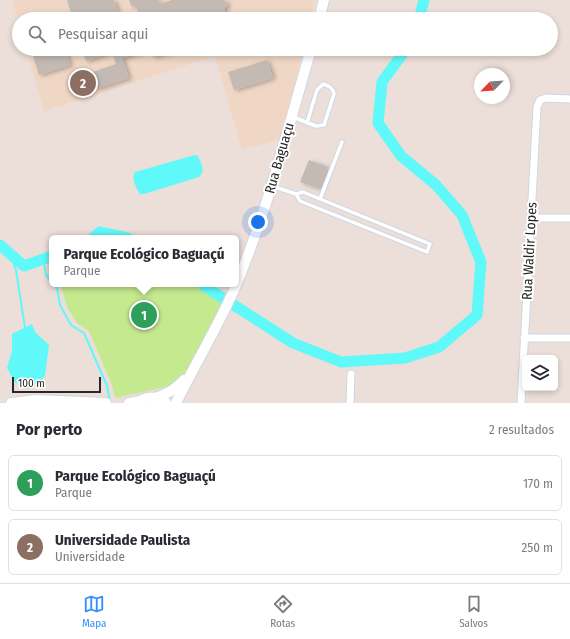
<!DOCTYPE html>
<html lang="pt">
<meta charset="utf-8">
<style>
body{margin:0;font-family:"Fira Sans Condensed",sans-serif;background:#f7f7f7;color:#2b2b33}
.controls{position:absolute;right:12px;bottom:12px;display:grid;overflow:hidden;border-radius:6px;box-shadow:0 2px 6px #0003}
.controls button{width:36px;height:36px;display:grid;place-items:center;padding:0;border:0;border-bottom:1px solid #e1e1e2;background:#fff;color:#2b2b33;font:20px sans-serif}
.compass{position:absolute;left:474px;top:68px;width:36px;height:36px;border-radius:50%;background:#fff;box-shadow:0 2px 6px #0003;rotate:245deg}
.scale{position:absolute;left:12px;bottom:10px;width:89px;box-sizing:border-box;padding-left:4px;border:2px solid #282828;border-top:0;font-size:11px;line-height:14px;white-space:nowrap;color:#282828;-webkit-text-stroke:3px #fff;paint-order:stroke}
.you{position:absolute;left:258px;top:222px;width:14px;height:14px;margin:-10px;border:3px solid #fff;border-radius:50%;background:#1a73e8;box-shadow:0 0 0 6px #1a73e833}
.badge{display:grid;place-items:center;width:26px;height:26px;border-radius:50%;background:#328eff;color:#fff;font-size:13px;font-weight:700}
.pin{position:absolute;translate:-50% -50%;border:2px solid #fff;box-shadow:0 1px 4px #0006}
.popup{position:absolute;left:49px;top:235px;width:190px;height:52px;box-sizing:border-box;display:grid;place-content:center;border-radius:6px;background:#fff;filter:drop-shadow(0 1px 3px #0005);font-size:13px;white-space:nowrap;color:#7c7c81}
.popup b{font-size:15px;color:#2b2b33}
.popup::after{content:'';position:absolute;left:50%;top:100%;margin-left:-8px;border:8px solid transparent;border-top-color:#fff}
.list{margin:0;padding:0;list-style:none}
h2{display:flex;justify-content:space-between;align-items:center;height:52px;margin:0;padding:0 16px;font-size:17px}
h2 small{font-size:13px;font-weight:400;color:#7c7c81}
.list li{display:grid;grid-template-columns:26px 1fr auto;gap:12px;align-items:center;box-sizing:border-box;height:56px;margin:0 8px 8px;padding:0 8px;border:1px solid #e1e1e2;border-radius:6px}
.list b{display:block;font-size:15px;white-space:nowrap}
.list p{margin:0;font-size:13px;white-space:nowrap;color:#7c7c81}
.list em{font-size:13px;font-style:normal;color:#7c7c81}
.icon{flex:none;width:22px;height:22px;fill:none;stroke:currentColor;stroke-width:2;stroke-linecap:round;stroke-linejoin:round}
.map{position:relative;flex:none;width:570px;height:403px;overflow:hidden}
.search{position:absolute;background:#fff;box-shadow:0 2px 6px #0003;left:12px;right:12px;top:12px;height:44px;display:flex;align-items:center;gap:10px;box-sizing:border-box;padding:0 14px;border-radius:22px;color:#7c7c81;font-size:15px}
.sheet{height:180px;background:#fff}
nav{display:flex;justify-content:space-around;align-items:center;box-sizing:border-box;height:56px;border-top:1px solid #e1e1e2;background:#fff;font-size:11px;color:#7c7c81}
nav a{display:grid;justify-items:center;gap:2px}
nav .on{color:#328eff}
.map>svg:first-child{display:block}
.education{fill:#f0d7c5}
.green{fill:#c5e98e}
.water{fill:#5ff9f9}
.lines{fill:none;stroke-linecap:round;stroke-linejoin:round}
.stream{stroke:#5ff9f9;stroke-width:2}
.river{stroke:#5ff9f9;stroke-width:11}
.building{fill:#c3bab4;filter:url(#shadow)}
.service-casing{stroke:#cdd7e3;stroke-width:5.5}
.minor-casing{stroke:#cdd7e3;stroke-width:9}
.secondary-casing{stroke:#cdd7e3;stroke-width:12}
.service{stroke:#fff;stroke-width:3.5}
.minor{stroke:#fff;stroke-width:7}
.secondary{stroke:#fff;stroke-width:10}
.labels{text-anchor:middle;stroke-width:4;stroke-linejoin:round;paint-order:stroke}
.street-label{font-size:14px;fill:#282828;stroke:#fff}
</style>
<div class="map">
<svg width="570" height="403" viewBox="0 0 570 403">
<defs>
<filter id="shadow"><feDropShadow dx="3" dy="1.5" stdDeviation="2" flood-color="#0004"/></filter>
</defs>
<rect width="100%" height="100%" fill="#ecded8"/>
<path class="education" d="M12 0H315L310 19H19V23Z
M26 49H303L281 139 242 150 215 56 44 111Z"/>
<path class="green" d="M60 284H192L222 304 189 370 175 385 115 398 112 385 89 331 77 323 67 307Z"/>
<path class="water" d="M195 155 198 156C201 164 206 170 199 177L144 194H140C136 188 131 178 135 172Z
M32 324 35 332 49 345 45 376 37 384 26 389 15 382 7 368 12 351V334Z"/>
<g class="lines">
<path class="stream" d="M10 254 16 270 25 328
M43 259 46 275 52 282
M53 284 57 288 60 305 71 325 84 333 107 386 110 402"/>
<path class="river" d="M419 19 424 0
M93 238 100 232 128 238
M0 245 24 266 52 256
M201 284 293 343 341 362 405 358 439 347 477 315 481 262 462 215 436 185 401 156 378 123 382 82 406 49"/>
</g>
<path class="building" d="M67 0H114L118 11 90 19H73Z
M129 0H159L160 4 172 0H224L228 5 224 9 225 15 223 19H207L200 14 184 19H141L136 6 132 7Z
M55 49H65L70 65 39 75 33 56Z
M82 49H149V50L122 58 129 78 96 89 90 73 116 64 112 52 86 61Z
M150 49H177V50L153 57Z
M267 60 273 78 234 90 228 72Z
M309 160 328 167 320 189 300 182Z"/>
<g class="lines">
<defs>
<path id="service" d="M293 117 316 126 324 125 334 94C333 88 329 86 323 84L317 90 307 123
M272 186 296 194 303 192 430 244 427 252 300 201 296 194
M320 199 342 142"/>
<path id="minor" d="M530 218H570
M524 338H570
M350 403 351 374
M521 403 537 107 540 100 546 98 570 99"/>
<path id="secondary" d="M319 19 324 0
M154 398C167 395 175 389 184 380
M11 403 36 400 106 403
M129 403 141 401
M138 403C147 395 157 397 166 403
M176 403C194 366 216 330 233 292 267 214 287 131 311 49"/>
</defs>
<use href="#service" class="service-casing"/>
<use href="#minor" class="minor-casing"/>
<use href="#secondary" class="secondary-casing"/>
<use href="#service" class="service"/>
<use href="#minor" class="minor"/>
<use href="#secondary" class="secondary"/>
</g>
<g class="labels">
<g class="street-label">
<text transform="translate(279 158) rotate(-74)" y="5">Rua Baguaçu</text>
<text transform="translate(529 251) rotate(-87)" y="5">Rua Waldir Lopes</text>
</g>
</g>
</svg>
<div class="controls">
<button><svg class="icon" aria-label="layers" viewBox="0 0 24 24"><path d="M12 4l9 5-9 5-9-5zM3 14l9 5 9-5"/></svg></button>
</div>
<svg class="compass" viewBox="-18 -18 36 36"><path d="M0-13l5 13h-10z" fill="#e53935"/><path d="M0 13l5-13h-10z" fill="#7c7c81"/></svg>
<div class="scale">100 m</div>
<div class="you"></div>
<div class="pin badge" style="left:144px;top:315px;background:#2e9e5b">1</div>
<div class="popup"><b>Parque Ecológico Baguaçú</b>Parque</div>
<div class="pin badge" style="left:83px;top:83px;background:#8d6e63">2</div>
<div class="search"><svg class="icon" aria-label="search" viewBox="0 0 24 24"><circle cx="10" cy="10" r="6"/><path d="M15 15l6 6"/></svg>Pesquisar aqui</div>
</div>
<section class="sheet">
<h2>Por perto<small>2 resultados</small></h2>
<ul class="list">
<li><span class="badge" style="background:#2e9e5b">1</span><div><b>Parque Ecológico Baguaçú</b><p>Parque</p></div><em>170 m</em></li>
<li><span class="badge" style="background:#8d6e63">2</span><div><b>Universidade Paulista</b><p>Universidade</p></div><em>250 m</em></li>
</ul>
</section>
<nav>
<a class="on"><svg class="icon" aria-label="map" viewBox="0 0 24 24"><path d="M3 6l6-2 6 2 6-2v14l-6 2-6-2-6 2zM9 4v14M15 6v14"/></svg>Mapa</a>
<a><svg class="icon" aria-label="directions" viewBox="0 0 24 24"><path d="M12 3l9 9-9 9-9-9zM9 14v-3h6M13 9l2 2-2 2"/></svg>Rotas</a>
<a><svg class="icon" aria-label="saved" viewBox="0 0 24 24"><path d="M7 4h10v16l-5-4-5 4z"/></svg>Salvos</a>
</nav>
